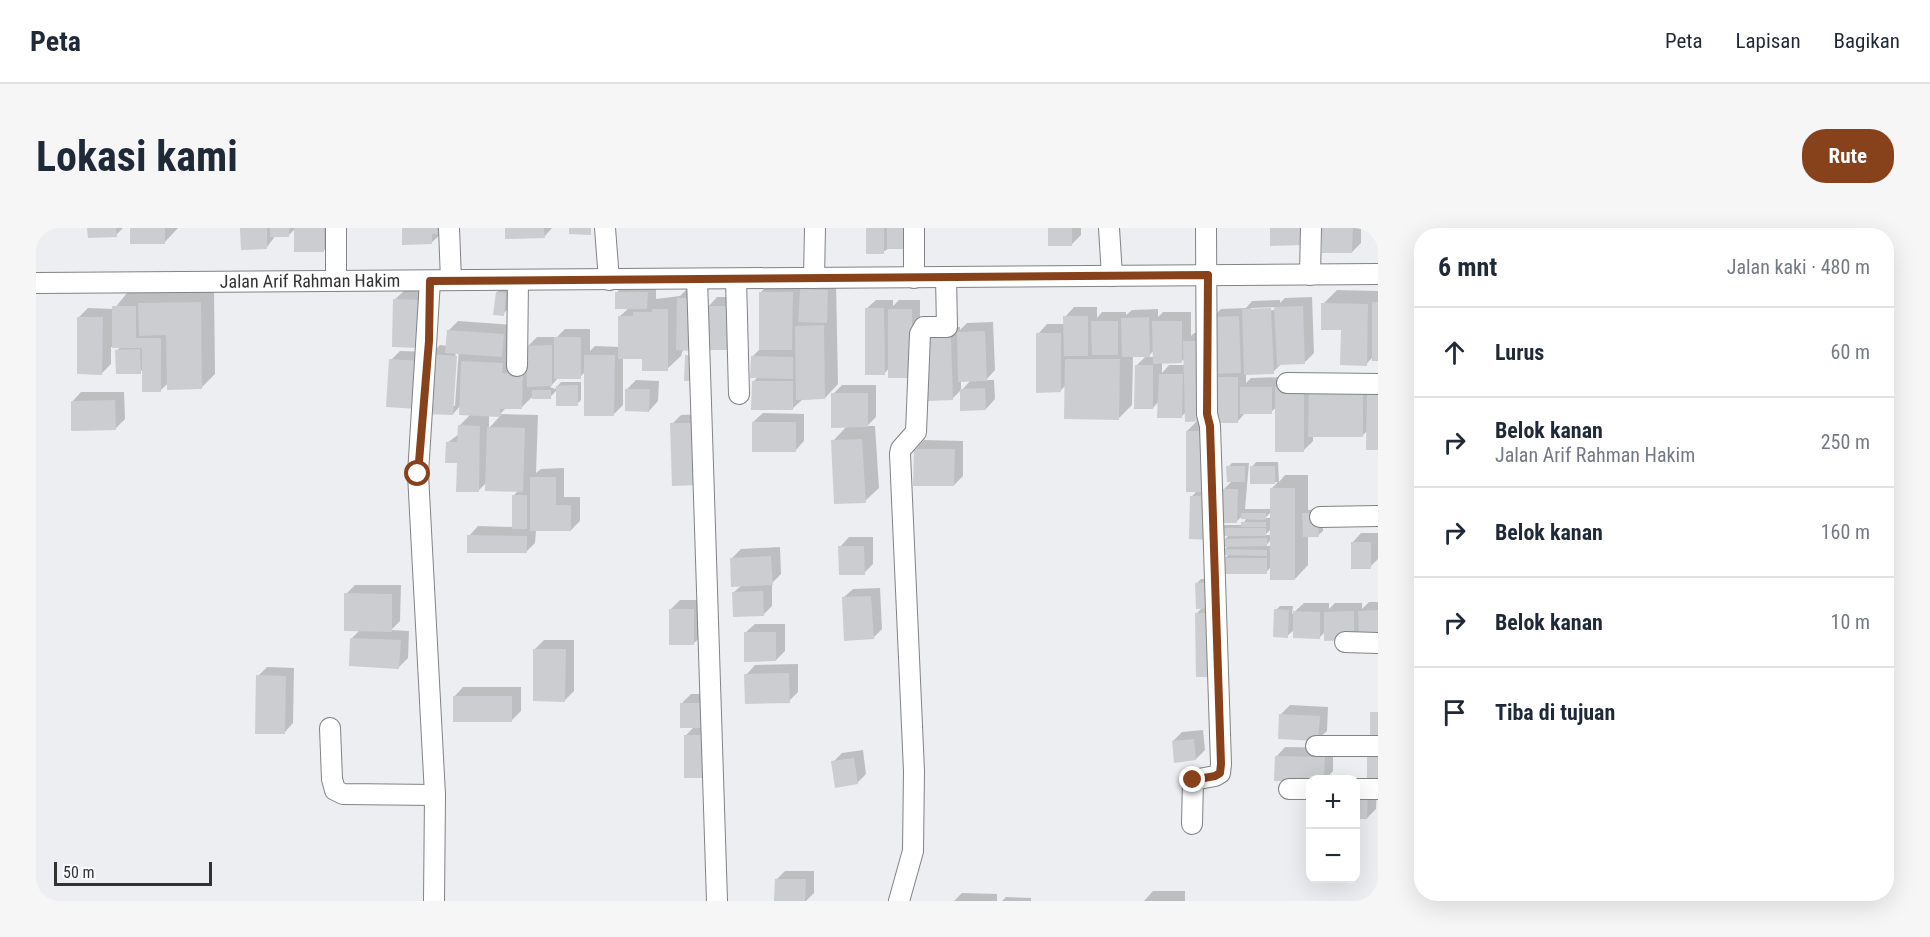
<!DOCTYPE html>
<html lang="id">
<meta charset="utf-8">
<style>
body{margin:0;font-family:"Roboto Condensed",sans-serif;background:#f6f6f7;color:#1f2937}
.controls{position:absolute;right:18px;bottom:18px;display:grid;overflow:hidden;border-radius:12px;box-shadow:0 6px 24px #0002}
.controls button{width:54px;height:54px;display:grid;place-items:center;padding:0;border:0;border-bottom:2px solid #e0e1e3;background:#fff;color:#1f2937;font:30px sans-serif}
.scale{position:absolute;left:18px;bottom:15px;width:158px;box-sizing:border-box;padding-left:6px;border:3px solid #323233;border-top:0;font-size:16px;line-height:21px;white-space:nowrap;color:#323233;-webkit-text-stroke:4px #f9fbfe;paint-order:stroke}
.stop{position:absolute;width:18px;height:18px;margin:-14px;border:4px solid #88421b;border-radius:50%;background:#fff}
.stop.end{background:#88421b;border-color:#fff;box-shadow:0 2px 6px #0008}
.list{margin:0;padding:0;list-style:none}
h2{display:flex;justify-content:space-between;align-items:center;height:78px;margin:0;padding:0 24px;font-size:26px}
h2 small{font-size:20px;font-weight:400;color:#747a83}
.list li{display:grid;grid-template-columns:39px 1fr auto;gap:18px;align-items:center;box-sizing:border-box;height:90px;padding:0 24px;border-top:2px solid #e0e1e3}
.list b{display:block;font-size:22px;white-space:nowrap}
.list p{margin:0;font-size:20px;white-space:nowrap;color:#747a83}
.list em{font-size:20px;font-style:normal;color:#747a83}
.icon{flex:none;width:33px;height:33px;fill:none;stroke:currentColor;stroke-width:2;stroke-linecap:round;stroke-linejoin:round}
.map{position:relative;flex:none;width:1342px;height:673px;overflow:hidden;border-radius:24px}
header{display:flex;align-items:center;gap:36px;box-sizing:border-box;height:84px;padding:0 30px;background:#fff;border-bottom:2px solid #e0e1e3}
header strong{font-size:28px}
nav{display:flex;gap:33px;margin-inline-start:auto;font-size:21px}
.intro{display:flex;align-items:center;justify-content:space-between;box-sizing:border-box;height:144px;padding:0 36px}
h1{margin:0;font-size:42px}
.button{padding:15px 27px;border-radius:24px;background:#88421b;color:#fff;font-size:21px;font-weight:700}
main{display:flex;gap:36px;padding:0 36px}
aside{flex:1;background:#fff;border-radius:24px;box-shadow:0 6px 24px #0002}
.map>svg:first-child{display:block}
.shadow{fill:#0003;fill-rule:evenodd}
.building{fill:#cbcdd0}
.lines{fill:none;stroke-linecap:round;stroke-linejoin:round}
.street-casing{stroke:#818386;stroke-width:22}
.street{stroke:#fff;stroke-width:20}
.route{stroke:#88421b;stroke-width:8}
.labels{text-anchor:middle;stroke-width:5;stroke-linejoin:round;paint-order:stroke}
.street-label{font-size:18px;fill:#323233;stroke:#f9fbfe}
</style>
<header>
<strong>Peta</strong>
<nav><a>Peta</a><a>Lapisan</a><a>Bagikan</a></nav>
</header>
<div class="intro"><h1>Lokasi kami</h1><a class="button">Rute</a></div>
<main>
<div class="map">
<svg width="1342" height="673" viewBox="0 0 1342 673">
<rect width="100%" height="100%" fill="#eceef1"/>
<path class="shadow" d="M53 0H87L80 7Z
M96 0H142L128 15Z
M206 0H297V13L288 22 260 0 253 7H240L231 19Z
M368 0H405V6L395 15Z
M470 0H516L508 9Z
M831 0H885L847 24Z
M1014 0H1045V7L1036 16Z
M1287 0H1325V15L1316 24Z
M738 51 800 53 802 156 789 170 766 172 756 181 717 154 722 149 716 129 724 121 725 64Z
M590 55 620 56V71L644 68 651 61H666L645 128 631 141 608 130H587V177L578 186 549 144 544 149H523L514 159 519 161 525 154H545V172L541 176 521 162 514 169H496L485 180 471 179 464 186 502 187 500 245 505 241 528 240V269H544V293L535 302H500L499 315 490 324 433 308 442 298 478 299V267L483 262 451 254 442 263 411 215 423 206V198L435 186 425 177 417 186 355 132 364 123 394 124V127L404 117 411 118 412 103 422 93 476 97 475 119 492 118 501 109H521L529 101H554V123L559 118 584 119 583 89 593 80 581 64ZM420 120H423L419 178H416ZM453 187H465L453 200Z
M465 60 474 61 471 82 467 86 461 64Z
M178 61 179 146 166 159 132 155 125 162 108 140 104 144 81 122 85 119H75V136L66 145 43 89 52 80 78 81 91 65H114L118 62Z
M1301 62 1342 63V132H1337V129L1330 136 1287 76Z
M368 63H394L393 109 358 72Z
M681 69H704V112L672 79Z
M1276 69 1278 125 1269 134 1246 135 1237 144 1210 145V155L1215 150 1340 146 1342 220H1332V202L1326 208H1277V213L1268 222 1241 179 1235 184H1210L1202 193H1180L1182 301 1156 268 1161 263 1151 203 1162 192 1150 184 1145 189 1123 173 1117 180 1100 138 1111 127H1097L1096 177 1083 190 1030 157 1024 163 1002 106 1011 96H1029V89L1038 79H1061V90L1066 84H1090V87L1096 82 1122 81V89L1127 84H1155V108L1158 105 1177 104 1176 90 1185 81 1210 80 1216 73 1244 72V75L1249 70ZM1243 79V82L1215 83V80ZM1118 122V129H1112ZM1149 130V137H1133L1126 145V134H1145Z
M840 72H857V78L863 72H884V139L853 140 848 146 830 81Z
M957 94 959 142 950 152H958L959 171 950 181 926 162 935 152H925V162L916 171 892 109 902 100 924 99V102L931 95Z
M600 152 623 153 622 173 613 183 591 161Z
M806 157H840V189L831 198H839L843 260 829 273 797 213 811 198 797 166Z
M45 164H88L89 191 80 200 36 174Z
M727 185 768 186V213L759 223 717 194Z
M669 186 670 247 636 196 645 187Z
M888 212 927 213V248L918 257 879 222Z
M1220 234H1242L1243 254 1249 247H1272V282L1286 281 1287 303 1282 307H1272V337L1259 351 1235 339 1230 344 1189 330 1193 326 1188 322 1193 317 1188 312 1194 306 1184 301 1189 297H1206L1211 290 1206 288 1200 294 1188 261 1196 253 1192 239 1196 235H1213L1209 281H1235V261L1242 254 1216 255V239ZM1235 284V290H1229ZM1235 301V307H1229ZM1235 312V318H1229Z
M1325 305H1342V331L1334 339 1316 315Z
M813 309H837V336L828 345 804 319Z
M744 319 745 346 736 355V378L727 387 698 364 706 357 696 330 705 321Z
M1165 351H1181L1176 447 1160 386 1167 379 1160 356Z
M319 357H365L364 393 355 402 373 403 372 430 363 439 316 410 324 402 310 366Z
M844 360 846 401 837 410 807 370 817 361Z
M644 372H667V406L658 415 635 381Z
M1333 374H1342V408L1317 411 1290 403 1283 410 1259 401 1251 408 1240 382 1244 378H1257L1256 386 1268 375H1293V381L1299 375H1326V381Z
M719 396H749V423L740 432 709 405Z
M508 412H538V463L529 472 499 421Z
M762 436V464L753 473 710 447 719 437Z
M231 439 258 440 257 495 248 505 222 448Z
M427 459H485V483L476 492 418 469Z
M655 466H679L681 499 650 549 649 508 659 498 646 475Z
M1254 477 1292 479 1291 503 1281 512 1245 486Z
M1167 502 1169 522 1160 531 1137 513 1146 504Z
M1249 519 1297 520V543L1289 552H1274L1240 529Z
M827 522 830 546 821 555 797 534 806 525Z
M1320 556 1341 557 1340 581 1331 590H1320Z
M749 643H778V665L770 673H740V652Z
M1117 663H1149V673H1108Z
M926 665 961 666V673H918Z
M970 669 995 670V673H966Z"/>
<path class="building" d="M51 0H80L81 9 52 10Z
M94 0H129V16H94Z
M204 0H231V21L205 22Z
M234 0H253V9H234Z
M258 0H288V24H258Z
M366 0H401L402 6H396V16L366 17Z
M469 0H508L509 10 469 11Z
M533 0H555V7L533 6Z
M830 0H848V26H830Z
M851 0H876L877 21H851Z
M1012 0H1036V18H1012Z
M1234 0H1267V17L1234 18Z
M1286 0H1317L1316 25H1286Z
M764 61 792 62 791 95 762 94Z
M460 64 470 65 468 88 457 87Z
M579 64H612L611 81H579Z
M723 64H757L756 122H723Z
M641 70H657L656 123 640 122Z
M357 71 386 72 385 120 356 119Z
M165 74 166 161 131 162 130 107 103 108 102 75Z
M1336 74H1342V133H1336Z
M1285 75 1332 76 1331 138 1304 137 1305 102H1285Z
M76 78H100V110H125V164H106V120H76Z
M671 78H696V122H671Z
M1267 78 1269 136 1241 137 1238 79Z
M829 80H848L849 147H829Z
M1235 80 1238 146 1208 147 1206 81Z
M616 81H632V143H606V131H582V88H597V84H616Z
M852 81H876V150H852Z
M1027 88H1052V128H1028Z
M1203 88 1205 145 1176 146 1175 89Z
M41 89H67L66 147 41 146Z
M1113 89 1114 129H1086L1085 90Z
M1055 93H1082V127H1056Z
M1116 93H1146V135L1117 136Z
M788 97 789 171 760 172 759 98Z
M411 102 468 106 466 129 409 125Z
M949 103 951 153 922 154 921 104Z
M1000 105H1025V164L1000 165Z
M915 108 917 172 892 173 891 109Z
M518 109H545V151H518Z
M1147 113H1166L1168 193 1149 194Z
M516 117V158L491 159 490 118Z
M104 121 105 146H80L79 122Z
M393 126 421 128 417 187 389 186Z
M548 127H579L578 188H548Z
M649 127 661 128V153H648Z
M715 128 757 129V151L714 150Z
M353 131 386 133 382 181 350 179Z
M1029 131H1084L1083 192 1028 191Z
M425 133 467 135 466 145 487 146 486 181H464V189L423 187Z
M1099 137H1117V181H1098Z
M1123 146H1147L1146 190H1121Z
M1174 149H1202V195H1174Z
M716 153H757V182H715Z
M542 157V178H520V158Z
M1204 159H1236V186H1204Z
M1239 159H1268V224H1239Z
M1273 159H1327V209H1272Z
M949 160 950 182 924 183V161Z
M589 161H614L613 184 589 183Z
M496 162H515V171H496Z
M1331 162H1342V222H1330Z
M795 165H832V199L795 200Z
M79 172 80 202 35 203V173Z
M716 194H760V224H716Z
M634 195H661L662 257 636 258Z
M422 197 444 198 443 264H420L421 235H409L410 214H421Z
M451 199 489 200 487 264 449 263Z
M1150 203H1172V264H1150Z
M826 211 830 275 798 276 795 212Z
M878 221H919L918 258H877Z
M1190 238H1209V254H1191Z
M1214 238H1239V256H1214Z
M494 249H520V277H535V303H494Z
M1234 260H1259V352H1234Z
M1186 261H1202L1201 295H1185Z
M476 267H491V301H476Z
M1154 268H1175L1174 312 1153 311Z
M1205 285H1230V292L1205 291Z
M1266 285H1282L1283 309H1267Z
M1205 294H1230V299H1205Z
M1183 300H1230V308H1183Z
M431 307 491 308V325H431Z
M1231 310V318L1186 319V311Z
M1315 314H1335V341H1315Z
M802 318H828L829 347H803Z
M1186 321 1231 322V328L1186 327Z
M735 328 737 357 695 359 694 330Z
M1187 330H1231V346H1187Z
M1177 354 1178 380 1160 381 1159 355Z
M727 363 728 388 697 389 696 364Z
M308 365 356 366V404L308 403Z
M835 368 838 411 808 413 806 369Z
M633 381H658V417H633Z
M1238 381 1253 382 1252 410 1237 409Z
M1342 382V410H1323L1322 383Z
M1257 383 1284 384V411L1257 410Z
M1318 383V412L1288 413V384Z
M1159 385H1176L1177 449H1160Z
M708 404H740V433L708 434Z
M314 410 365 412 363 441 313 438Z
M497 421H530L529 474 497 473Z
M753 445 754 475 709 476 708 446Z
M220 447 250 448 249 506H219Z
M417 468H476V494H417Z
M644 475H670V500H644Z
M1334 484H1342V513H1334Z
M1243 486 1284 488 1282 513 1242 511Z
M648 507H672L673 550H648Z
M1158 511 1160 532 1138 535 1136 513Z
M1239 528 1289 529 1288 552 1238 553Z
M1331 528H1342V552H1331Z
M818 530 822 556 799 560 795 533Z
M1320 565H1332L1331 591H1320Z
M739 651H770L769 673H738Z"/>
<g class="lines">
<defs>
<g id="street">
<path d="M413 0 415 52"/>
<path d="M569 0 573 52"/>
<path d="M1073 0 1076 48"/>
<path d="M1274 47 1275 0"/>
<path d="M778 50 779 0"/>
<path d="M878 50V0"/>
<path d="M661 51 681 673"/>
<path d="M700 51 703 166"/>
<path d="M300 53V0"/>
<path d="M394 53 382 246 399 567 398 673"/>
<path id="s1" d="M0 55 1342 46"/>
<path d="M481 138 482 52"/>
<path d="M1251 155 1342 156"/>
<path d="M1284 289 1342 288"/>
<path d="M1309 414 1342 415"/>
<path d="M294 500 296 551 299 562 307 566 399 567"/>
<path d="M1280 518H1342"/>
<path d="M1253 561H1274"/>
<path d="M1320 561H1342"/>
<path d="M1156 596 1157 552 1179 548 1184 545 1185 536 1174 198 1171 186 1170 0"/>
<path d="M863 673 877 623 878 543 864 226 865 221 880 204 884 106 888 99H911L910 49"/>
</g>
</defs>
<use href="#street" class="street-casing"/>
<use href="#street" class="street"/>
</g>
<g class="lines">
<path class="route" d="M382 246 393 113 394 53 1172 47 1171 186 1174 198 1185 536 1184 545 1179 548 1157 552"/>
</g>
<g class="labels">
<g class="street-label">
<text dy="6" stroke="none"><textPath href="#s1" startOffset="274">Jalan Arif Rahman Hakim</textPath></text>
</g>
</g>
</svg>
<div class="controls">
<button>+</button>
<button>−</button>
</div>
<div class="scale">50 m</div>
<div class="stop" style="left:382px;top:246px"></div>
<div class="stop end" style="left:1157px;top:552px"></div>
</div>
<aside>
<h2>6 mnt<small>Jalan kaki · 480 m</small></h2>
<ul class="list">
<li><svg class="icon" aria-label="ahead" viewBox="0 0 24 24"><path d="M12 20V5M6 11l6-6 6 6"/></svg><div><b>Lurus</b></div><em>60 m</em></li>
<li><svg class="icon" aria-label="right" viewBox="0 0 24 24"><path d="M7 20v-9h11M14 6l5 5-5 5"/></svg><div><b>Belok kanan</b><p>Jalan Arif Rahman Hakim</p></div><em>250 m</em></li>
<li><svg class="icon" aria-label="right" viewBox="0 0 24 24"><path d="M7 20v-9h11M14 6l5 5-5 5"/></svg><div><b>Belok kanan</b></div><em>160 m</em></li>
<li><svg class="icon" aria-label="right" viewBox="0 0 24 24"><path d="M7 20v-9h11M14 6l5 5-5 5"/></svg><div><b>Belok kanan</b></div><em>10 m</em></li>
<li><svg class="icon" aria-label="arrive" viewBox="0 0 24 24"><path d="M6 21V4h12l-3 4 3 4H6"/></svg><div><b>Tiba di tujuan</b></div></li>
</ul>
</aside>
</main>
